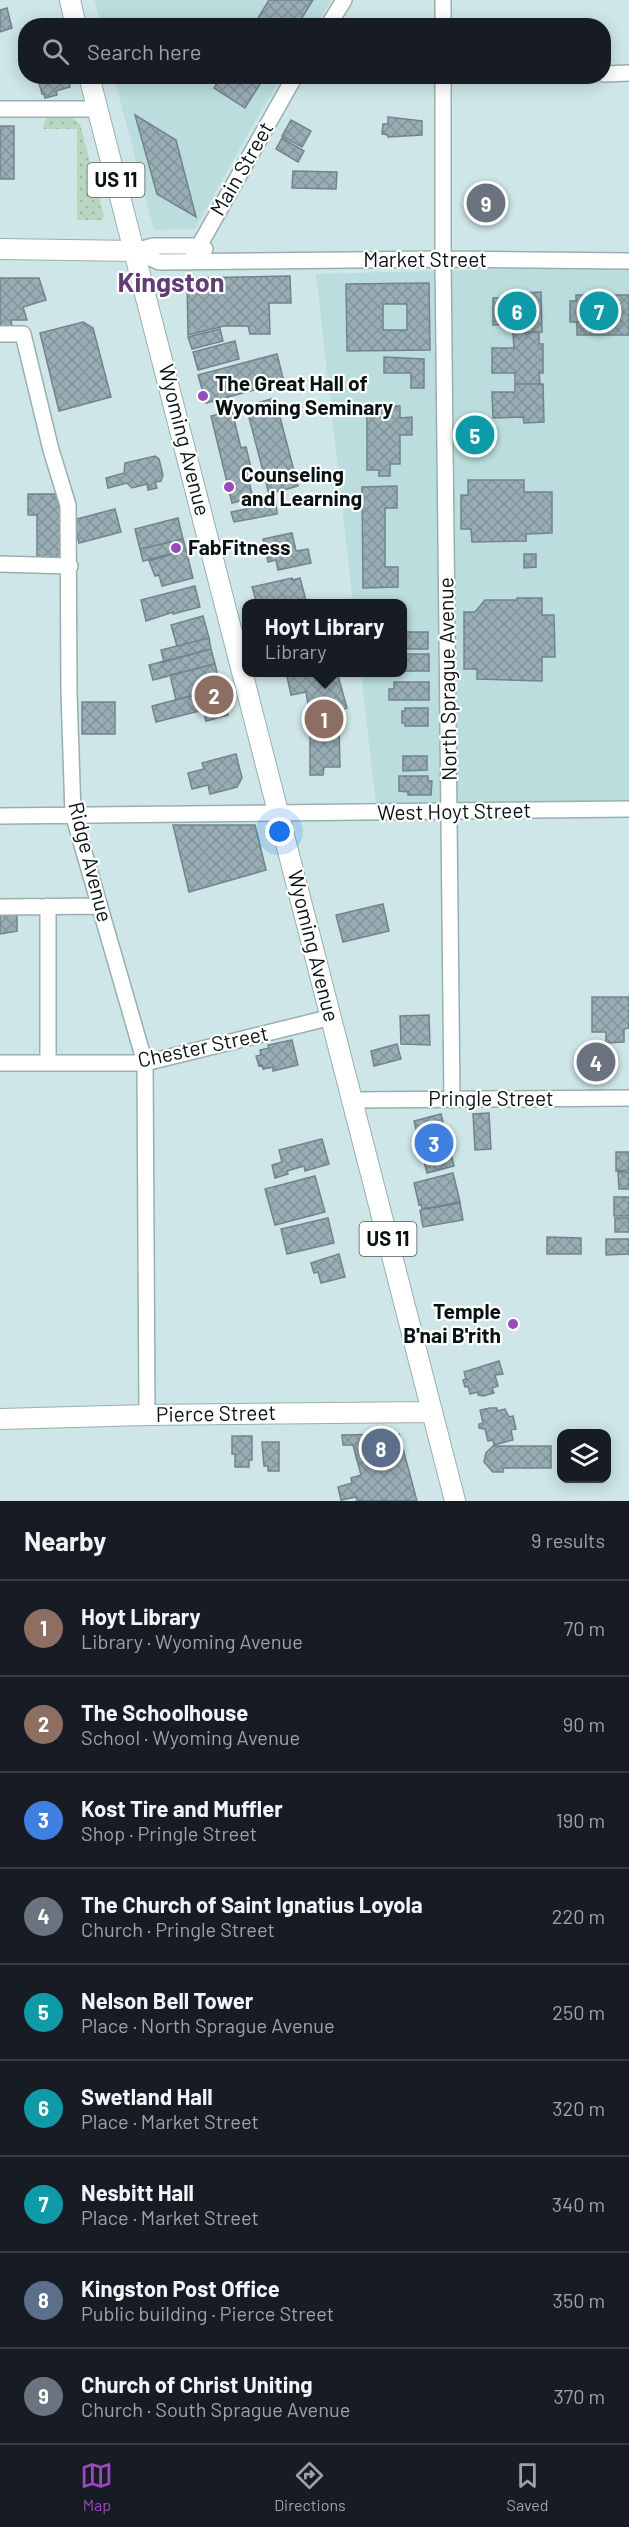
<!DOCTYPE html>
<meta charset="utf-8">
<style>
body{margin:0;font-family:Barlow,sans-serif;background:#242831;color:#f1f3f6}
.controls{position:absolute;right:18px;bottom:18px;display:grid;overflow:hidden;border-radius:12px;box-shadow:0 3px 15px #0003}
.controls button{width:54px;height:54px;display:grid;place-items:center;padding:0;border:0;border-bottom:2px solid #363941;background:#171b24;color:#f1f3f6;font:30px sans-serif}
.you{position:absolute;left:280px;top:832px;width:21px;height:21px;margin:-15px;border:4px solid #fff;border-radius:50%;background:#1a73e8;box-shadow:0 0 0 9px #1a73e833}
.badge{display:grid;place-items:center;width:39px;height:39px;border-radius:50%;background:#974bbc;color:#fff;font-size:20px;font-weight:700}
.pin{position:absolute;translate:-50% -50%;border:3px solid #fff;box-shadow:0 2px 6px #0006}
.popup{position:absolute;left:242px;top:599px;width:165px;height:78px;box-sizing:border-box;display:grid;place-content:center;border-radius:12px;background:#171b24;filter:drop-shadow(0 2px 4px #0005);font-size:20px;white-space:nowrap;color:#9ea1a6}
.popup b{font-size:22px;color:#f1f3f6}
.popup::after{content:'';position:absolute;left:50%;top:100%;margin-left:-12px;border:12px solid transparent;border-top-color:#171b24}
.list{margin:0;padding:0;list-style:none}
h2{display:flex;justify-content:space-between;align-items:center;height:78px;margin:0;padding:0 24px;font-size:26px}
h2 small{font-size:20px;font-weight:400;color:#9ea1a6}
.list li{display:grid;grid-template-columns:39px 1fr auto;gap:18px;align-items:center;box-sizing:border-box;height:96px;padding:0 24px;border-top:2px solid #363941}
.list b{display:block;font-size:22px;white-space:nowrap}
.list p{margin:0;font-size:20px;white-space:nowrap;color:#9ea1a6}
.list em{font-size:20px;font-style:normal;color:#9ea1a6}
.icon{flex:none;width:33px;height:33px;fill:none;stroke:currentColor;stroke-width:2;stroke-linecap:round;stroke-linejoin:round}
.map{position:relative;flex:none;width:629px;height:1501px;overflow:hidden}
.search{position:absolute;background:#171b24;box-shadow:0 3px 15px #0003;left:18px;right:18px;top:18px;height:66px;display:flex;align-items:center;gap:15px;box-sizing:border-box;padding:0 21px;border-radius:24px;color:#9ea1a6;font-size:22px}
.sheet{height:942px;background:#171b24}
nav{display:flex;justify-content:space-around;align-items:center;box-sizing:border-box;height:84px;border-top:2px solid #363941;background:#171b24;font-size:16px;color:#9ea1a6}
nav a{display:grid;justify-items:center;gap:3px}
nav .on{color:#974bbc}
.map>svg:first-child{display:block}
.built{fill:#bbddde}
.grass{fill:url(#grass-dots)}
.building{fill:url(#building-cross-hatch);stroke:#71848c;stroke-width:1.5;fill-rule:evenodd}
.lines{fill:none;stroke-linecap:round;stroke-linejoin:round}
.minor-casing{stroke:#98afb0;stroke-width:18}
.major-casing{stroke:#98afb0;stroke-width:22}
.minor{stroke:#fff;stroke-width:15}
.major{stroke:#fff;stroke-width:20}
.poi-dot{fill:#974bbc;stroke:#fff;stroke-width:2}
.labels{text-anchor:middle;stroke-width:4.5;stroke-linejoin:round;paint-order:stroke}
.shield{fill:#fff;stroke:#535959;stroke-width:1.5}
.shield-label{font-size:20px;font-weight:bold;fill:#091212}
.street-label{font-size:21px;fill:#091212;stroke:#fff}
.poi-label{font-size:21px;font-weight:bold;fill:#091212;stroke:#fff;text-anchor:start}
.district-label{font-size:27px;font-weight:bold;fill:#613c75;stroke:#fff}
</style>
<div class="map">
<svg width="629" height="1501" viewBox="0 0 629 1501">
<defs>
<pattern id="grass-dots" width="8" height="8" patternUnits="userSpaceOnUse" patternTransform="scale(1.5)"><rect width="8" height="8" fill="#b7d7c0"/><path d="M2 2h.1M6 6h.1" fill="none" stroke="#9cb8a4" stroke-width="1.8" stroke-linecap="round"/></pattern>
<pattern id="building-cross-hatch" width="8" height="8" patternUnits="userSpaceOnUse" patternTransform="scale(1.5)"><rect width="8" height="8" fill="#99adb5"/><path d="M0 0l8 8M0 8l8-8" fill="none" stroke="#82949b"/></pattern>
</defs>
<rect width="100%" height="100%" fill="#cee6e7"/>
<path class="built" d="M94 0H331L315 26 101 25Z
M114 77H282L258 116 195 229 154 230Z
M629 266V800L376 805 361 673 402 672V604L353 603 316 274Z"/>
<path class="grass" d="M47 118H72L80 124 104 216 102 220H77V129H44L43 125Z"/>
<path class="building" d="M269 0H313L297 26H253Z
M7 8 12 28 0 32V10Z
M37 76H68L70 87 56 91 57 95 45 98 44 94H42Z
M221 76H265L245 108 214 88Z
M135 115 176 140 196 217 157 194Z
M388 117 422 121V135L388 137V135L382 134 383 124H388Z
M291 120 311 131 302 147 282 136Z
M0 126H14V179H0Z
M282 138 304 151 298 162 276 149Z
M293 171 337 172 336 189 292 188Z
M290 276 291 303H269L270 334H250L248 326H224L188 335 187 278Z
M0 278H39L46 300 23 307 27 320H11L12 327H0Z
M429 283 430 350 347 351 346 284ZM383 304H407V330H383Z
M541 292 542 332 513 333V324L493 325V298L523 297V293Z
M576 295H629V335H577V322H570V301H576Z
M83 322 93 328 111 397 59 411 40 333Z
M220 329 223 341 192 349 188 337Z
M539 332V344H543V373H539L540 384H515V373H492V348H514L513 333Z
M235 341 239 359 198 370 193 352Z
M277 354 284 382 206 403 198 375Z
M384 357 424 359V388H411V373H384Z
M515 384H543L544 422 524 423 523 417 493 418 492 392H515Z
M275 398 298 486 269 494 246 406Z
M367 406H400V418L412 417V435H400V464H390V476H379V470H367Z
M232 411 241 448 246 447 252 472 247 473 253 498 232 503 211 416Z
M470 430H481V441L470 440Z
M155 456 159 459 163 475 161 481 155 482 157 488 148 490 147 484 132 488 127 483 108 488 106 478 124 473 125 463Z
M468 480H524V492H552V533L526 534V541L472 542 471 529H461V495H468Z
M397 486V508H385V567H398V587L363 588 362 487Z
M28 494H61L64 555 57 559H37V515H28Z
M276 503 277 514 234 522 231 512Z
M115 509 121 532 79 543 73 520Z
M178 518 183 539 140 549 135 529Z
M292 533 296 551 308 549 311 563 278 570 276 560 268 562 263 539Z
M183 539 186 550 143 561 140 549Z
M186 550 193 578 162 586 159 575 155 576 149 561Z
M524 554H536V567L524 568Z
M292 578 293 580 300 578 307 604H257L252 587Z
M195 586 200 607 173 614V612L146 621 141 600Z
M517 598H542V615H554L555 657H542V681L477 679V669H464V612H475L485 600H517Z
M203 616 209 638 177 646 171 625Z
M403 632H428V649H406Z
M209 638 211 649 164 662 161 650Z
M211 649 215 664 153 680 149 665Z
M406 654H429V671H402V662H406Z
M215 664 221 688 176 700 170 675Z
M286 672H337L347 708 344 709V725H339L340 767H324L323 775H310V722H304V715L310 716 306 692 291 695Z
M394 682H429V700H389V689H394Z
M221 688 228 715 206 721 203 710 156 722 152 706Z
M82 702H115V734H82Z
M405 708H428V726H405V723H402V711H405Z
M236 754 242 778 237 787 210 794 208 785 192 789 188 773 204 769 202 763Z
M403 756H427V770L403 771Z
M399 776H428V781H432L431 795H408V792L399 791Z
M173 825H255L266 870 189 892Z
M383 904 389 931 343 942 336 915Z
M0 913H17V931L0 934Z
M592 997H629V1028L624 1029V1042L606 1043V1032H592Z
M429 1015 430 1045 401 1044 400 1016Z
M292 1040 298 1065 273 1071V1067L263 1069 262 1065 259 1066 256 1056 261 1055 260 1050 269 1048 268 1045Z
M397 1044 401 1059 374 1066 371 1051Z
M489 1113 491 1149 475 1150 473 1114Z
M441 1114 454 1166 427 1173 414 1121Z
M322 1139 329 1164 305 1171 304 1166 287 1171 288 1174 275 1178 272 1165 282 1162 279 1150Z
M616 1152H629V1170L616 1171Z
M618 1172H629V1189H619Z
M453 1173 460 1202 422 1209 421 1204 419 1205 414 1183Z
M315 1176 325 1212 275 1225 265 1189Z
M614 1197H629V1216H614Z
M460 1203 463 1220 423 1227 420 1210Z
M328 1218 334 1243 287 1254 281 1229Z
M615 1218H629V1232H615Z
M547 1237 581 1238V1254H547Z
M606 1239H629V1254L606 1255Z
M339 1254 345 1277 321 1283 318 1272 314 1273 311 1263Z
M499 1361 503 1374 495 1375 498 1386 492 1388 494 1393 483 1396 478 1395V1392L470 1394 468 1386 465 1387 463 1380 466 1379 464 1372Z
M490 1408H497V1411L505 1409 509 1417 513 1416 516 1429 511 1430 513 1440 494 1445 493 1440 488 1441 485 1429 479 1428V1424L483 1423 480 1410Z
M399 1434 417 1501H357L356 1497 341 1500 338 1487 352 1483 351 1478 361 1475 353 1445H343L342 1435Z
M232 1436H252V1460H249V1467H235V1454H232Z
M262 1442H279V1471H268V1466H264Z
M493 1446H551V1468H503V1472H493L484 1462 486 1453Z"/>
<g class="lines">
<defs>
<path id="minor" d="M443 0V26
M328 26 344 0
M604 74 629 73
M443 76V259L452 1100
M0 109H98
M135 251 159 262 443 259 629 261
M135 251 153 246H199L205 249
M190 262 295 76
M0 334H23L51 450 68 505 69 693 73 814 145 1063 147 1415
M0 564 70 566
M0 816 629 809
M48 906V1063
M0 907 100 906
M0 1063H145L332 1017
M353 1100 629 1098"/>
<path id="major" d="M70 0 76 26
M89 76 455 1501
M0 249 135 251
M0 1419 147 1415 432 1412"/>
</defs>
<use href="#minor" class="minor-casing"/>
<use href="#major" class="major-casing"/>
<use href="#minor" class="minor"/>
<use href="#major" class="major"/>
</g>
<g class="poi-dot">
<circle cx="203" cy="396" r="6"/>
<circle cx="229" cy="487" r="6"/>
<circle cx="176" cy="548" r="6"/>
<circle cx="513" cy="1324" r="6"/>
</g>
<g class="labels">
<g class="shield">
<rect x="87.5" y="163" width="57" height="34" rx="4.5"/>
<rect x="359.5" y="1222" width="57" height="34" rx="4.5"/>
</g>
<g class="shield-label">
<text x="116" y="187">US 11</text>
<text x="388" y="1246">US 11</text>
</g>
<g class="street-label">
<text transform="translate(242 169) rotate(-60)" y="7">Main Street</text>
<text x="425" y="267">Market Street</text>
<text transform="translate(184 440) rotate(76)" y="7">Wyoming Avenue</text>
<text transform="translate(448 679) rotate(-91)" y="7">North Sprague Avenue</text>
<text transform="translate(454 812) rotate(-1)" y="7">West Hoyt Street</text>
<text transform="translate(90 862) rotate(76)" y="7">Ridge Avenue</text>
<text transform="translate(313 946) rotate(76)" y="7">Wyoming Avenue</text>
<text transform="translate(203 1047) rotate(-12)" y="7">Chester Street</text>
<text x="491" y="1106">Pringle Street</text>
<text transform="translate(216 1414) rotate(-1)" y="7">Pierce Street</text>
</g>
<g class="poi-label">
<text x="215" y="391">The Great Hall of<tspan x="215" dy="24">Wyoming Seminary</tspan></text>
<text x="241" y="482">Counseling<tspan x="241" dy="24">and Learning</tspan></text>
<text x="188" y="555">FabFitness</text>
<text x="501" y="1319" text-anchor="end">Temple<tspan x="501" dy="24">B'nai B'rith</tspan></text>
</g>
<g class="district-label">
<text x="171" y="292">Kingston</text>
</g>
</g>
</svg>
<div class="controls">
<button><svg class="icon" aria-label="layers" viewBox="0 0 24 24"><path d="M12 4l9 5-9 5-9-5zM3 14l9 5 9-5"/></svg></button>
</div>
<div class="you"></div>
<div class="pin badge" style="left:324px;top:719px;background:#8d6e63">1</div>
<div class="popup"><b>Hoyt Library</b>Library</div>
<div class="pin badge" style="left:214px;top:695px;background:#8d6e63">2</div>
<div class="pin badge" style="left:434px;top:1143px;background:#3f7fe0">3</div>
<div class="pin badge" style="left:596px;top:1062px;background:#6b7280">4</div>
<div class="pin badge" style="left:475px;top:435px;background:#0f9aa8">5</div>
<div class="pin badge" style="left:517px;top:311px;background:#0f9aa8">6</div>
<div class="pin badge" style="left:599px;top:311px;background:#0f9aa8">7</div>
<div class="pin badge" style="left:381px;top:1448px;background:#5c6f8a">8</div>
<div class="pin badge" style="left:486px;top:203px;background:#6b7280">9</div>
<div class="search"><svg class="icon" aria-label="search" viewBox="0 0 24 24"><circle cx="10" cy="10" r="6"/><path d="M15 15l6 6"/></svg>Search here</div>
</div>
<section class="sheet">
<h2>Nearby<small>9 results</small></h2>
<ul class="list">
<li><span class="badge" style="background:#8d6e63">1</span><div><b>Hoyt Library</b><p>Library · Wyoming Avenue</p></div><em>70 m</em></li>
<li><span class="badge" style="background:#8d6e63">2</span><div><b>The Schoolhouse</b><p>School · Wyoming Avenue</p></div><em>90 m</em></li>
<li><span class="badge" style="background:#3f7fe0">3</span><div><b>Kost Tire and Muffler</b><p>Shop · Pringle Street</p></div><em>190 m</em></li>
<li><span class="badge" style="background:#6b7280">4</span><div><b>The Church of Saint Ignatius Loyola</b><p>Church · Pringle Street</p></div><em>220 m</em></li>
<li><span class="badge" style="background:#0f9aa8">5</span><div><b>Nelson Bell Tower</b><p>Place · North Sprague Avenue</p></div><em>250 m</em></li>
<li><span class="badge" style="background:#0f9aa8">6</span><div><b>Swetland Hall</b><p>Place · Market Street</p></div><em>320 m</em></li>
<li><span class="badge" style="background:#0f9aa8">7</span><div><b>Nesbitt Hall</b><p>Place · Market Street</p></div><em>340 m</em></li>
<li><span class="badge" style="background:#5c6f8a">8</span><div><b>Kingston Post Office</b><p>Public building · Pierce Street</p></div><em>350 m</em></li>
<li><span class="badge" style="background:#6b7280">9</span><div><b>Church of Christ Uniting</b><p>Church · South Sprague Avenue</p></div><em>370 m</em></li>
</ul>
</section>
<nav>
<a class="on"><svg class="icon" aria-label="map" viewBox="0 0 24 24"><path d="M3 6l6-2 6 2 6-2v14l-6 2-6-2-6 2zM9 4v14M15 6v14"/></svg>Map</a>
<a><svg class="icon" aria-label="directions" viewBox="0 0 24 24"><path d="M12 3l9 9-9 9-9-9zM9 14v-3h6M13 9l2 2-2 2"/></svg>Directions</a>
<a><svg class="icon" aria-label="saved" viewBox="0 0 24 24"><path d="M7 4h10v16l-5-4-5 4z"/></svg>Saved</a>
</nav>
